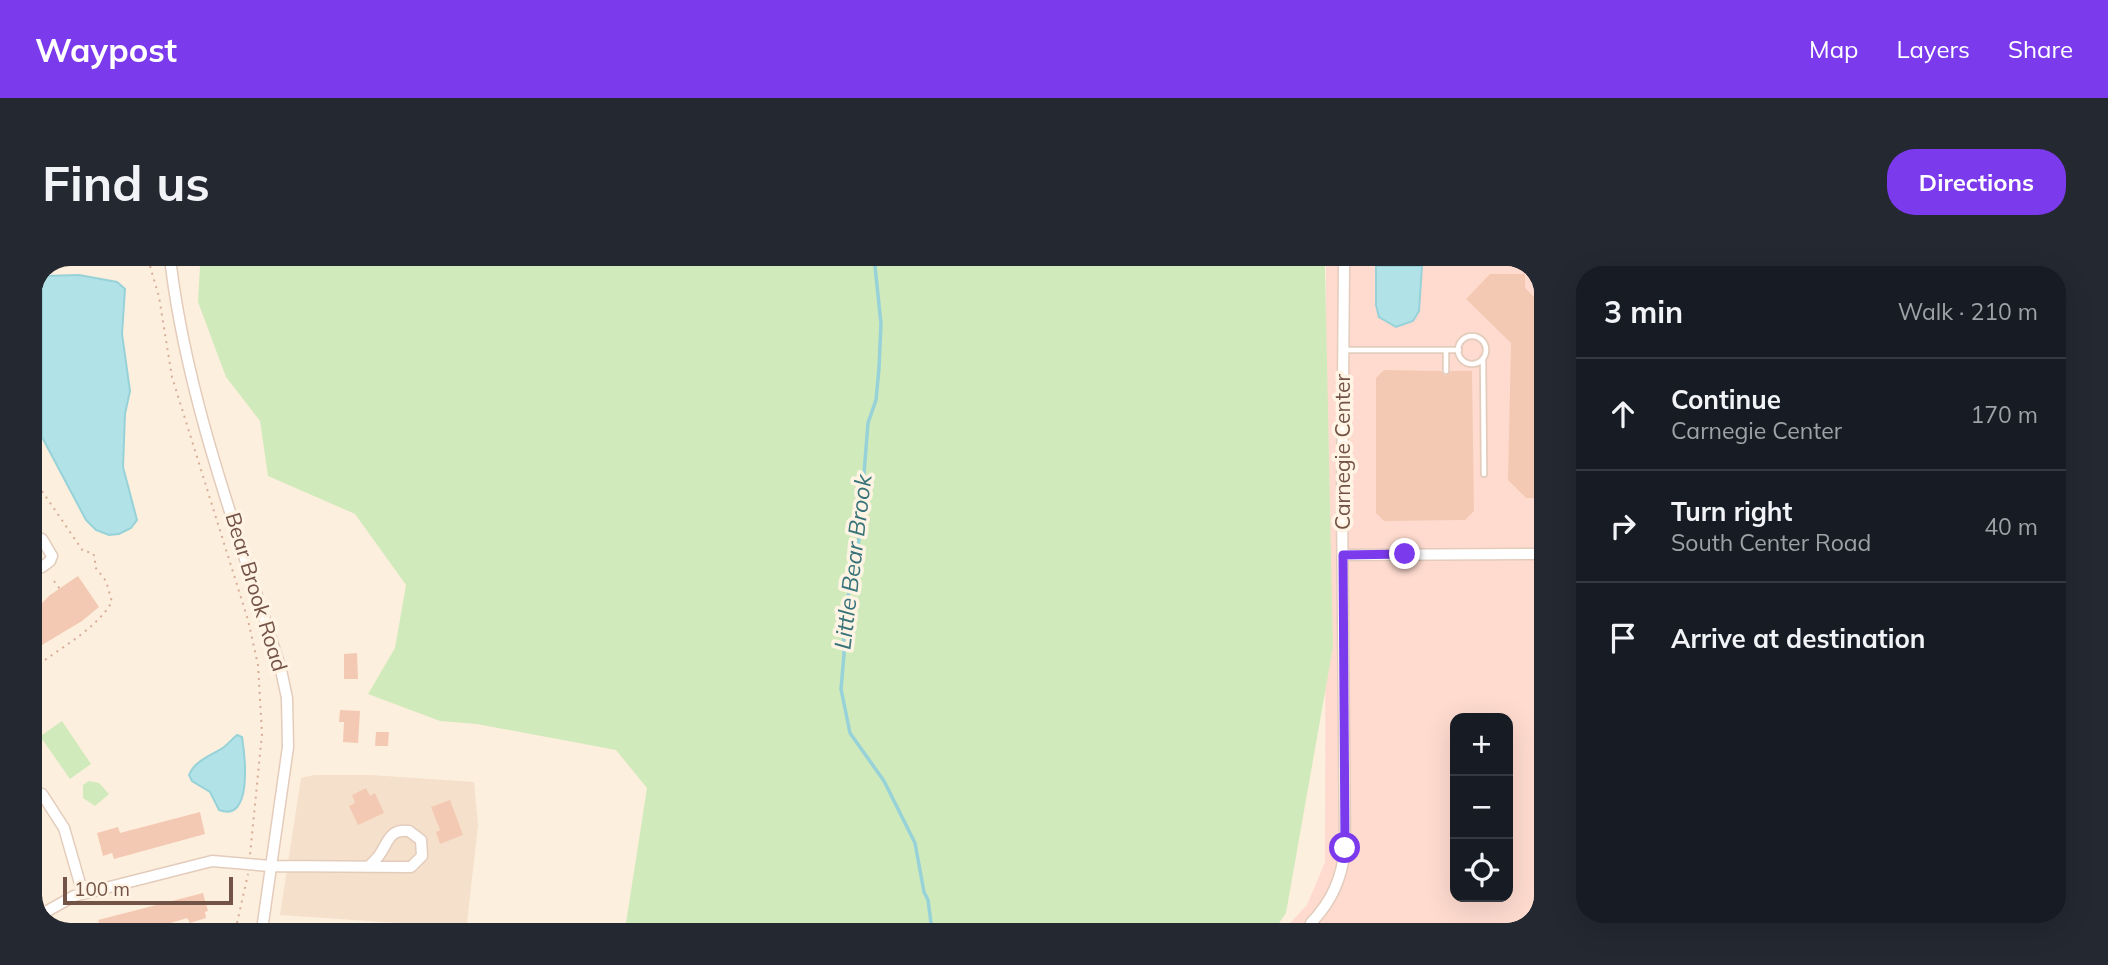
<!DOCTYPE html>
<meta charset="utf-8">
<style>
body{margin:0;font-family:Mulish,sans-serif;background:#242831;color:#f1f3f6}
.controls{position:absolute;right:21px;bottom:21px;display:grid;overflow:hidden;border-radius:14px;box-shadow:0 7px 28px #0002}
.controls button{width:63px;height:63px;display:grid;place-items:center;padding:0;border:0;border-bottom:2px solid #363941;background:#171b24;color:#f1f3f6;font:35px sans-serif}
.scale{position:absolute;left:21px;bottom:18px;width:170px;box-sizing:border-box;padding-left:7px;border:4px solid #735345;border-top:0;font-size:19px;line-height:24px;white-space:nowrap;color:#735345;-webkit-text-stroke:5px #fff3e4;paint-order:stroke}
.stop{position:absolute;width:21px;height:21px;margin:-16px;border:5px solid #7c3aed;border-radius:50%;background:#fff}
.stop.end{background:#7c3aed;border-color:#fff;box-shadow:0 2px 7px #0008}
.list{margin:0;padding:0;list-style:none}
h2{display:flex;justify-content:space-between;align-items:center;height:91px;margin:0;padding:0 28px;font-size:30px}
h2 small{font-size:23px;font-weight:400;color:#9ea1a6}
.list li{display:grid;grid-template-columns:46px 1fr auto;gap:21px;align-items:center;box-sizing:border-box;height:112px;padding:0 28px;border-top:2px solid #363941}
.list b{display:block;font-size:26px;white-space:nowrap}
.list p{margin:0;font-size:23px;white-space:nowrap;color:#9ea1a6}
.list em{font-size:23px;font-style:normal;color:#9ea1a6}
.icon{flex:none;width:38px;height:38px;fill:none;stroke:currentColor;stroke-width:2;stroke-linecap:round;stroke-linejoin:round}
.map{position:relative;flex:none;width:1492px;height:657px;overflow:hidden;border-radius:28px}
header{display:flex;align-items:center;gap:42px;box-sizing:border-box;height:98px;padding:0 35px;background:#7c3aed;color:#fff}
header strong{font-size:33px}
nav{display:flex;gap:38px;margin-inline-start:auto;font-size:24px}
.intro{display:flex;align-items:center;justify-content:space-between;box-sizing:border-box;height:168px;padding:0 42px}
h1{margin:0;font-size:49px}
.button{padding:18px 32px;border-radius:28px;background:#7c3aed;color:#fff;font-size:24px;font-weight:700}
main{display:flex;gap:42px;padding:0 42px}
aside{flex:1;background:#171b24;border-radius:28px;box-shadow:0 7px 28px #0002}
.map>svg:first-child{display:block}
.residential{fill:#f5e0cb}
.commercial{fill:#ffdbcf;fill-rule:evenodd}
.green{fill:#d1eabb}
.water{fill:#b1e2e7;stroke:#97d2d9;stroke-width:2}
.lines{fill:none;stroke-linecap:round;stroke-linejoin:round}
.stream{stroke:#97d2d9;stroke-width:3.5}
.building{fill:#f4c9b3}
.service-casing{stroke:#e3ccbc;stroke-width:8}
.minor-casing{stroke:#e3ccbc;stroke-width:13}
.path{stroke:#d8ad97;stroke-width:2;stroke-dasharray:2 5;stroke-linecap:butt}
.service{stroke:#fff;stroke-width:4.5}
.minor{stroke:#fff;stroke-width:10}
.route{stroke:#7c3aed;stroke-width:9}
.labels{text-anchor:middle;stroke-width:7;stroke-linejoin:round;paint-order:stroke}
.street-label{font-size:21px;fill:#735345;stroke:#fff3e4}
.water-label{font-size:23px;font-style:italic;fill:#38737a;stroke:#fff3e4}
</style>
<header>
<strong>Waypost</strong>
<nav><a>Map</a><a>Layers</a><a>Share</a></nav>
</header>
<div class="intro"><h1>Find us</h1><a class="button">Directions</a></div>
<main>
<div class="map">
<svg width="1492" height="657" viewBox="0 0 1492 657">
<rect width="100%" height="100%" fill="#fdefdd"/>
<path class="residential" d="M272 509H329L432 516 436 559 425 657H357L238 649 259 512Z"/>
<path class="commercial" d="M1284 0H1492V657H1248L1265 639 1283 596ZM1413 452H1466V631H1413Z"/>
<path class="green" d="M158 0H1283L1291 381 1244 647 1237 657H584L605 522 574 484 435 458 398 455 326 428 353 382 364 319 313 248 226 210 218 155 184 111 156 36Z
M20 455 49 498 28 513 0 473V469Z
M47 515 57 517 67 528 53 540 41 532V519Z"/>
<path class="water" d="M1334 0H1380L1377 45 1371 55 1354 61 1337 51 1334 39Z
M37 9 75 16 83 23 80 68 88 125 83 148 81 201 95 254 89 262 77 268 67 269 54 264 44 254 0 171V10Z
M195 469 200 471C203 490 211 557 177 544L168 526 150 515 147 509C153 494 169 490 182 481 186 478 190 473 195 469Z"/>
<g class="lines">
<path class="stream" d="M833 0 839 58 837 102 834 134 826 157 816 284 801 354 802 389 799 423 808 467 842 515 873 577 882 626 886 634 889 657"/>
</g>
<path class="building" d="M1448 8H1483V22L1492 31V232H1484L1466 214 1469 77 1424 33Z
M1342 104 1399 105 1403 110 1409 105H1430L1432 245 1423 254 1342 255 1334 247V112Z
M36 310 57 341 40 355 0 379V337L8 329Z
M315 387 316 413H302V388Z
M298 444 318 445 316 477 301 476 302 456H297Z
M334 466H347L346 480H333Z
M324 522 328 530 333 527 342 547 316 559 307 540 313 537 310 529Z
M408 534 421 569 398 578 394 566 398 564 389 541Z
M158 546 163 568 72 593 70 587 61 590 55 567 76 561 78 567Z
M161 627 166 645 163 646 164 652 148 657 145 652 129 657H57L56 654Z"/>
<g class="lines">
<defs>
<path id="service" d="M1416 84a14 14 0 1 1 28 0a14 14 0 1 1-28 0Z
M1302 84H1417
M1441 92 1442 208
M1404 105V84"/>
<path id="minor" d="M129 0C146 137 198 273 239 404L245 432 246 481 221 657
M0 273 10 290 8 295 0 301
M1301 289 1492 288
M0 528 22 562 41 628
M0 648 32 630 170 595 228 600 369 601 380 590 379 574 367 565C347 563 347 575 338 588 335 593 330 597 326 601
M1269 657C1290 635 1300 612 1303 582L1300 238 1302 0"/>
</defs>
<use href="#service" class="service-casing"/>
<use href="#minor" class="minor-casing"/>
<path class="path" d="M108 0 117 31 130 111 206 354 216 399 220 468 208 589
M0 225 41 285 51 287 53 292V301L64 315 70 336C54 362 25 378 0 396
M12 315 20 326
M195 657 206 608"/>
<use href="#service" class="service"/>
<use href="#minor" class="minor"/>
</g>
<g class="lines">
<path class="route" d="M1303 582 1301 289 1363 288"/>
</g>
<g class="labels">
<g class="street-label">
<text transform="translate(1301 186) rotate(-90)" y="7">Carnegie Center</text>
<text transform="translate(214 326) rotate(73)" y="7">Bear Brook Road</text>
</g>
<g class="water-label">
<text transform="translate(811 296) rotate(-83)" y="8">Little Bear Brook</text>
</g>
</g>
</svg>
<div class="controls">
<button>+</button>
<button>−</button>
<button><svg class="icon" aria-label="locate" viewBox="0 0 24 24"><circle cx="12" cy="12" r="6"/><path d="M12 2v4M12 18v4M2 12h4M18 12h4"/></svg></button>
</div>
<div class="scale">100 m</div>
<div class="stop" style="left:1303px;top:582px"></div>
<div class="stop end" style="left:1363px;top:288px"></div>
</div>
<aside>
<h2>3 min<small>Walk · 210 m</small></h2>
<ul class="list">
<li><svg class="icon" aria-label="ahead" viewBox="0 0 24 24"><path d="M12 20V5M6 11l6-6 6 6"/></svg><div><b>Continue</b><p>Carnegie Center</p></div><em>170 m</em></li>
<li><svg class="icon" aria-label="right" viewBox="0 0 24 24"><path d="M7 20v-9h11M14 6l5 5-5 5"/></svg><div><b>Turn right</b><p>South Center Road</p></div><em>40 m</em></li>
<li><svg class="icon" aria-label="arrive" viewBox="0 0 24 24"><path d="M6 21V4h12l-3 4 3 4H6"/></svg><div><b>Arrive at destination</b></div></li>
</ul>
</aside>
</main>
